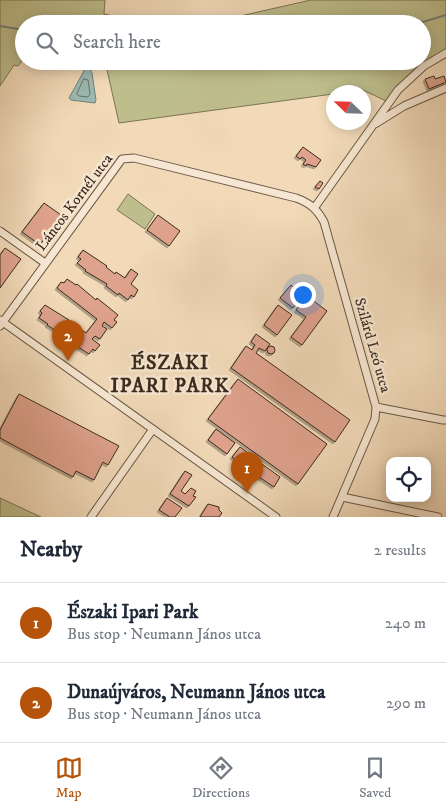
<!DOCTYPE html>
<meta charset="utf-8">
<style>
body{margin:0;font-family:"IM FELL DW Pica",serif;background:#f2f2f3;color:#1f2937}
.controls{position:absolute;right:15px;bottom:15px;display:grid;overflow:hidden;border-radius:10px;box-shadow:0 2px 12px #0003}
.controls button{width:45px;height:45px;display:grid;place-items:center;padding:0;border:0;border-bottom:1px solid #e0e1e3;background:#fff;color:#1f2937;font:25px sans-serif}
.compass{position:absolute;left:326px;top:85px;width:45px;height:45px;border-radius:50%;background:#fff;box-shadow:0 2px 12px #0003;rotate:293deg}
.you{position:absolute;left:302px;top:294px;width:18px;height:18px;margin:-12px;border:4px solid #fff;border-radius:50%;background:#1a73e8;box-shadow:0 0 0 8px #1a73e833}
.badge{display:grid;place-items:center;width:32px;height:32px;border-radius:50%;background:#b45309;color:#fff;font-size:16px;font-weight:700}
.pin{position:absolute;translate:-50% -41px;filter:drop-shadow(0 1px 2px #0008)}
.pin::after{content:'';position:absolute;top:26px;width:18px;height:15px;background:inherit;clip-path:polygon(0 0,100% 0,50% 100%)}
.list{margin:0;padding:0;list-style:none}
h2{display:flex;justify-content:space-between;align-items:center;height:65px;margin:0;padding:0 20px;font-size:21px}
h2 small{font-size:16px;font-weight:400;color:#747a83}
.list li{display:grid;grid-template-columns:32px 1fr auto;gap:15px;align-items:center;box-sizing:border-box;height:80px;padding:0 20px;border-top:1px solid #e0e1e3}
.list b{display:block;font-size:19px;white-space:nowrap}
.list p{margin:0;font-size:16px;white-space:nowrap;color:#747a83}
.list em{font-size:16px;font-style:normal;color:#747a83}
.icon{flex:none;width:28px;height:28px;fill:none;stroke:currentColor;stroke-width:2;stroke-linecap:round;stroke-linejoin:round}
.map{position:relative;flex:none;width:446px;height:517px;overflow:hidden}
.search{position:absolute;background:#fff;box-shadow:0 2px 12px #0003;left:15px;right:15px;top:15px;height:55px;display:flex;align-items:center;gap:12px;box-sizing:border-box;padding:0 18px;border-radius:28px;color:#747a83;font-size:19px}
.sheet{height:225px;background:#fff}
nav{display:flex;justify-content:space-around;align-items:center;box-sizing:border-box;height:70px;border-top:1px solid #e0e1e3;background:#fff;font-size:14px;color:#747a83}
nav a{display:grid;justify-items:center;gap:2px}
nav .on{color:#b45309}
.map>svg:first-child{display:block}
.green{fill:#bebe8c;stroke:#7c7454}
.water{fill:#9bbab3;stroke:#748177}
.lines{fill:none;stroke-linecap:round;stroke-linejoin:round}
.shore{stroke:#6a7268;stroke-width:1}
.stream{stroke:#748177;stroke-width:2}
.building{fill:#dfa28d;stroke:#3a2b1d;filter:url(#shadow)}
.street-casing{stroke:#685744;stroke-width:9}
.street{stroke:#f7e7d2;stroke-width:7}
.labels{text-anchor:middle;stroke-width:5;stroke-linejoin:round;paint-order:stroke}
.street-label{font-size:15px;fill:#3a2b1d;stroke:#f7e7d2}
.district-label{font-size:20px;font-weight:bold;letter-spacing:1px;fill:#3a2b1d;stroke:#f7e7d2}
</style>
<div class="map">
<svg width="446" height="517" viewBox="0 0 446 517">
<defs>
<filter id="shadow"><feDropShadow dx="-2" dy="2" stdDeviation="0" flood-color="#0004"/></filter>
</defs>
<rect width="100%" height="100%" fill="#f2dab9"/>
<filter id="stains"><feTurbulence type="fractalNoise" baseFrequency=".004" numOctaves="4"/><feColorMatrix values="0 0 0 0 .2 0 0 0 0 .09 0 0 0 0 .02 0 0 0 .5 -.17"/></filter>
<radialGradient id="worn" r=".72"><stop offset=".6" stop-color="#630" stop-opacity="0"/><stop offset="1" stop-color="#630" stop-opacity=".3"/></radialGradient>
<path class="green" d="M0 0H105L104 14 152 24H24V58L18 66 14 65 0 86Z
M311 0H446V53L386 101 363 90 334 92 333 94 119 123 105 61H422V24H205Z
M128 194 155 214 145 229 117 210Z
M0 498 41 517H0Z"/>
<path class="water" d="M85 69H90L92 73 96 100 95 103 71 100 69 98Z"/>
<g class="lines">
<path class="shore" d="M84 79 88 80 90 94 88 97 79 96 77 94Z"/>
<path class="stream" d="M416 24 446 15
M0 26 24 30"/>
</g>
<path class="building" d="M434 76 435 79 444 76 446 82 429 89 425 79Z
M303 147 321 160 316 167 307 164 306 166 303 164 306 160 302 157 300 159 296 156Z
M320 181 323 183 319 189 315 187Z
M44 203 61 215 40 245 22 232Z
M158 215 180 231 169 246 147 230Z
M5 248 21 259 0 288V255Z
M83 250 107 266 106 267 115 274 116 272 125 278 131 269 138 274 131 284 138 290 134 297 131 295 128 300 119 293 118 295 106 286 107 284 85 271 86 270 77 263 81 259 78 257Z
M67 279 76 285 77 284 96 300 97 298 118 315 114 320 117 322 112 328 104 322 102 326 107 329 100 339 95 336 92 339 100 345 95 351 93 349 89 354 67 340 68 339 47 325 48 324 39 318 42 313 40 311 45 305 69 320 68 322 77 328 78 327 86 333 97 319 57 288 61 282 64 283Z
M291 285 303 295 293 308 280 298Z
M307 296 327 311 302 345 291 337 306 317 296 310Z
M278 305 292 315 277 335 264 325Z
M256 334 270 344 265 351 259 348 256 353 350 420 335 442 231 368 246 346 252 350 255 345 251 342Z
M267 350a4 4 0 1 1 8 0a4 4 0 1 1-8 0Z
M238 379 327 444 298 484 208 419Z
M19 394 119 446 108 465 103 462 94 480 76 471 73 477 0 438V430Z
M216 429 235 443 227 454 208 440Z
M240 447 252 456 244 466 232 457Z
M255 459 280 477 274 487 247 469Z
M185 471 192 475 181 491 185 494 191 488 196 491 193 496 196 497 189 506 170 494Z
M167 498 182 508 175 517H170L159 510Z
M208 504 219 507V510L222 513 219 517H200Z"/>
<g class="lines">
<defs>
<path id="street" d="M375 124 404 106 446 88
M315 207 398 90 424 66 446 53
M0 231 45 263
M0 320 276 517
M0 326 122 159 134 158 296 198C310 203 317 209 324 222L376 407 375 419 333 517
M376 407 443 420H446
M342 497 438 517
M91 517 153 429"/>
</defs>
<use href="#street" class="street-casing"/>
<use href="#street" class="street"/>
</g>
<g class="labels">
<g class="street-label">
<text transform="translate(74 202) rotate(-53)" y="5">Láncos Kornél utca</text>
<text transform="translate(373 345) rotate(74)" y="5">Szilárd Leó utca</text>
</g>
<g class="district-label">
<text x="170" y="369">ÉSZAKI<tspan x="170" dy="23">IPARI PARK</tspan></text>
</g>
</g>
<rect width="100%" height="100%" filter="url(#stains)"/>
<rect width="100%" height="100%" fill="url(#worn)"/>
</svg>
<div class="controls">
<button><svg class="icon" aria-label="locate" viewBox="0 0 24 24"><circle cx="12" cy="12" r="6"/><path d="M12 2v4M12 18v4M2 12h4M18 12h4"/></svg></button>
</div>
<svg class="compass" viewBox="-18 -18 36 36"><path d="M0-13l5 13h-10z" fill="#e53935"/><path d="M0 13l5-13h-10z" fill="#747a83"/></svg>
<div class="you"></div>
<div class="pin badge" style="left:247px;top:493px">1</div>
<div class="pin badge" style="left:68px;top:361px">2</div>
<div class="search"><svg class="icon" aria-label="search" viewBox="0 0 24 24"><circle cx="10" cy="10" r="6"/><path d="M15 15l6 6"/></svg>Search here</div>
</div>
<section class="sheet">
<h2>Nearby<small>2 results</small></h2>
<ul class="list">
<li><span class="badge">1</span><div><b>Északi Ipari Park</b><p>Bus stop · Neumann János utca</p></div><em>240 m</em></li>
<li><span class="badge">2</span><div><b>Dunaújváros, Neumann János utca</b><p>Bus stop · Neumann János utca</p></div><em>290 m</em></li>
</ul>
</section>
<nav>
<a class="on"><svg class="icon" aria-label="map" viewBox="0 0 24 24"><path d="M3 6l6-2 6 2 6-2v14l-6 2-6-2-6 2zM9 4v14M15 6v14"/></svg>Map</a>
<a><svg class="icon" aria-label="directions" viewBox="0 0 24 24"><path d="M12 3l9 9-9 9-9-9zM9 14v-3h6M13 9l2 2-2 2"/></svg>Directions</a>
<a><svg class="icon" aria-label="saved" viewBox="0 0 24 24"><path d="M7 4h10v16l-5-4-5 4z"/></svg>Saved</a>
</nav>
